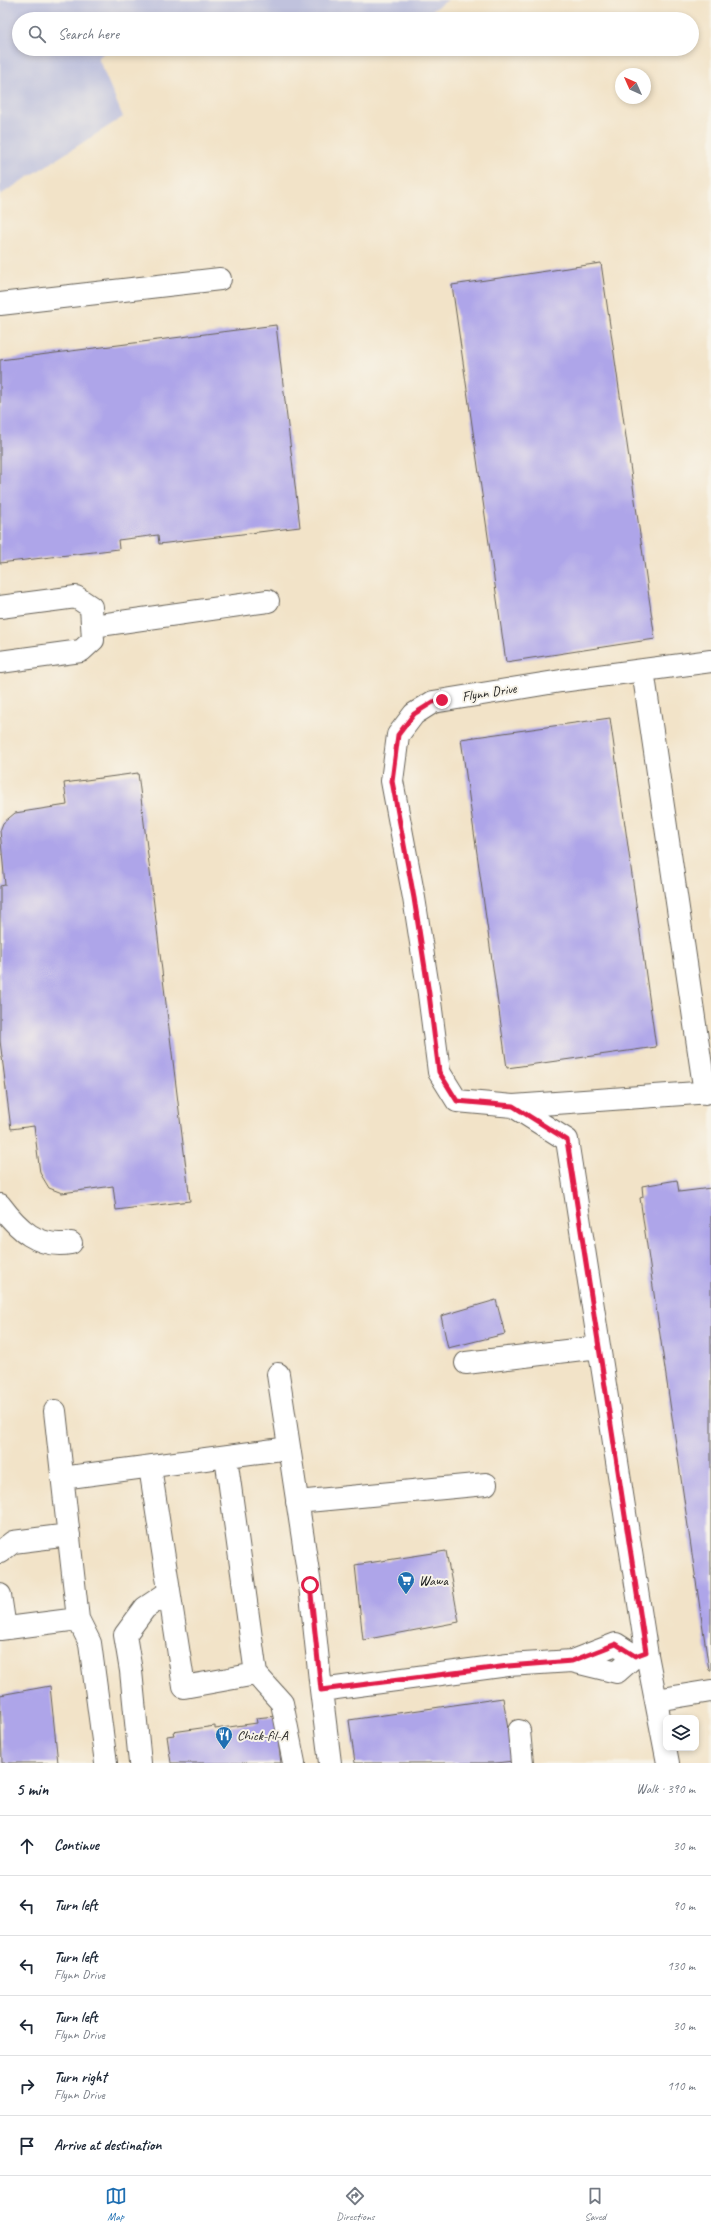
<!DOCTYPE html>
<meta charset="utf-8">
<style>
body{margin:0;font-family:Caveat,sans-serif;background:#f6f6f7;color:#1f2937}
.controls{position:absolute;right:12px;bottom:12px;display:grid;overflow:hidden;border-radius:8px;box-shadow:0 2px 6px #0003}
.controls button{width:36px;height:36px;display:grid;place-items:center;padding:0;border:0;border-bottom:1px solid #e0e1e3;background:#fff;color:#1f2937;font:20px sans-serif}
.compass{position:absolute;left:615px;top:68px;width:36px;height:36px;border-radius:50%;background:#fff;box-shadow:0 2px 6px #0003;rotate:315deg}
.stop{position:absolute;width:12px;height:12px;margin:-9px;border:3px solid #e11d48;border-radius:50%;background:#fff}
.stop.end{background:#e11d48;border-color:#fff;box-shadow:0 1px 4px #0008}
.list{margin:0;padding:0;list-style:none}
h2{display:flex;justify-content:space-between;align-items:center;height:52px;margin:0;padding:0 16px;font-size:17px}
h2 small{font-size:13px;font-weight:400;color:#747a83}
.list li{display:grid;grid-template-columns:26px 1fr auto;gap:12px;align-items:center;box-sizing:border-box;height:60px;padding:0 16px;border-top:1px solid #e0e1e3}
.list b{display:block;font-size:15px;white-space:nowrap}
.list p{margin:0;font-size:13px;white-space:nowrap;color:#747a83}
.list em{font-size:13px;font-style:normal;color:#747a83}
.icon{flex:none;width:22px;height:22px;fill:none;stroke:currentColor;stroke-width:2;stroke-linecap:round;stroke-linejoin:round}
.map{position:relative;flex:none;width:711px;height:1763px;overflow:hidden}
.search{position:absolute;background:#fff;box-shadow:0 2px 6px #0003;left:12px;right:12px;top:12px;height:44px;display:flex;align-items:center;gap:10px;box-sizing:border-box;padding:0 14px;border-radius:22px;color:#747a83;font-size:15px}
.sheet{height:412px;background:#fff}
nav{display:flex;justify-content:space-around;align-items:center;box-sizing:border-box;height:56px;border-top:1px solid #e0e1e3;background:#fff;font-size:11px;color:#747a83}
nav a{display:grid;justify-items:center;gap:2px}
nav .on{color:#1f6fb2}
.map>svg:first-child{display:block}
.industrial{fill:#c0c2dd}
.building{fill:#aea5e9}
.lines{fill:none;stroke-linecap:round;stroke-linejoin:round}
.minor-casing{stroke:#676258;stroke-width:24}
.minor{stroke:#fff;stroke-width:22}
.route{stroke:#e11d48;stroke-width:5}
.labels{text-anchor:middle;stroke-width:4;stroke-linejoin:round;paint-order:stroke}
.street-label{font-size:14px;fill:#1c1c1c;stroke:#f7f3e8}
.poi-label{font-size:14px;fill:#1c1c1c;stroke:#f7f3e8;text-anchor:start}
</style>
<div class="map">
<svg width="711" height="1763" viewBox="0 0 711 1763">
<rect width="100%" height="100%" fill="#f7f3e8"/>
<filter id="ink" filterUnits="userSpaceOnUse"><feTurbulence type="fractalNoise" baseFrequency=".025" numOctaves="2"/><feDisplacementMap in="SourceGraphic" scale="8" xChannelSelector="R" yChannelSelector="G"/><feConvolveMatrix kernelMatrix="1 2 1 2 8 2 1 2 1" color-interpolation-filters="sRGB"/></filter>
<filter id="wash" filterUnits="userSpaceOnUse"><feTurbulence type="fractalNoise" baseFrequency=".012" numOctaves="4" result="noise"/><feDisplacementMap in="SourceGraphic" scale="16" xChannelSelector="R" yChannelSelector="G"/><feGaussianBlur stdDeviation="0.9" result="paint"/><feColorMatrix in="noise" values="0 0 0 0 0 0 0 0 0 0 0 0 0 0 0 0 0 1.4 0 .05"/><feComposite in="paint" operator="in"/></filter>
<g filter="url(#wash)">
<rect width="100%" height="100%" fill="#f2e3c8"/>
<path class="industrial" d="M0 0H448L419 19H19V49H108L98 58 123 117 0 195Z"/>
<g id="blocks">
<path class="building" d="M601 263 655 639 506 662 452 285Z
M276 325 300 527 159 544 158 535 118 540 119 549 0 563V360Z
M610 718 656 1047 507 1068 461 739Z
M138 773 190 1201 116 1210 113 1186 62 1193 49 1188 40 1173 34 1126 11 1129 0 1041V886L5 885 0 831 3 823 15 813 67 805 64 783Z
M677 1180 679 1192 711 1188V1670H709L640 1198 643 1197 642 1186Z
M496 1300 505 1334 448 1348 441 1316Z
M446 1551 459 1622 363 1640 355 1565Z
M50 1686 58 1763H2L0 1695Z
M503 1698 513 1761 496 1763H355L349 1720Z
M275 1716 281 1763H171L167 1736 174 1735 173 1732 215 1726V1729L257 1723 256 1718Z"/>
</g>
</g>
<g filter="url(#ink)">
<use href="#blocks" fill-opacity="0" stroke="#676258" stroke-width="1"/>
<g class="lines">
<defs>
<path id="minor" d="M0 304 220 279
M0 607 76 597 91 607 93 640 81 651 0 662
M93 626 268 601
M643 670 705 1093
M513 1106 711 1092
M0 1205C18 1229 38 1249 71 1243
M466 1363 599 1347
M278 1374 310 1585 321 1690 508 1665 572 1661 617 1672 635 1656 646 1652
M150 1467 184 1687 256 1674 226 1457
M62 1478 289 1448
M297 1502 486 1484
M0 1552 13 1542 69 1535
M0 1595 5 1628
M78 1619 90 1643 106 1763
M0 1629 78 1619 55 1411
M572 1661 616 1644 635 1656
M256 1674 282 1703 294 1763
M321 1690 330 1763
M656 1700 711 1691
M519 1731 522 1763
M140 1763 131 1671 125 1635 145 1608 169 1592
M668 1763 647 1655 567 1140 513 1106 457 1101 439 1072 429 994 414 898 392 781 398 735 414 714 433 702 561 681 711 661"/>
</defs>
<use href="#minor" class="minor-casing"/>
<use href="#minor" class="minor"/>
</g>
</g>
<g class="lines" filter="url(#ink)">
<path class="route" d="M310 1585 321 1690 508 1666 572 1661 616 1644 635 1656 646 1652 567 1140 513 1106 457 1101 439 1072 429 994 414 898 392 781 398 735 414 714 433 702 442 700"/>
</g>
<defs>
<symbol id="supermarket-pin" viewBox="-11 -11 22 30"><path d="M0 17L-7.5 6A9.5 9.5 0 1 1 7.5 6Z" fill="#1f6fb2" stroke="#f7f3e8"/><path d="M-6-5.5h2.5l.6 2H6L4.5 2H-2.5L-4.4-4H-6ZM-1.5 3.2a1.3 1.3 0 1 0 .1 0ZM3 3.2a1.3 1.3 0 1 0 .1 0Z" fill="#fff"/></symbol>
<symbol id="restaurant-pin" viewBox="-11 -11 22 30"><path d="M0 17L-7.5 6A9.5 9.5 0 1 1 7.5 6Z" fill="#1f6fb2" stroke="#f7f3e8"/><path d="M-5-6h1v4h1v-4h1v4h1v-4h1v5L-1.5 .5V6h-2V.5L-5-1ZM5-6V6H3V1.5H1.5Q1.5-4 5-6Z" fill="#fff"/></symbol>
</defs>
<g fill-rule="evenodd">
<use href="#supermarket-pin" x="396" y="1570" width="20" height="27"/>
<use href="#restaurant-pin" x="214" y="1725" width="20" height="27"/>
</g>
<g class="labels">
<g class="street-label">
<text transform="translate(489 692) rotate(-9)" y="5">Flynn Drive</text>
</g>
<g class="poi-label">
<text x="419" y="1585">Wawa</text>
<text x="237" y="1740">Chick-fil-A</text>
</g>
</g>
</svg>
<div class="controls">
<button><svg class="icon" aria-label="layers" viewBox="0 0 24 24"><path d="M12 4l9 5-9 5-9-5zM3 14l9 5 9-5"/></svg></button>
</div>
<svg class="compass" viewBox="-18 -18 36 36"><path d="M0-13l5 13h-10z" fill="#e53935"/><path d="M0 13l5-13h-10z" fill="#747a83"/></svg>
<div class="stop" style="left:310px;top:1585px"></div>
<div class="stop end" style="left:442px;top:700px"></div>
<div class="search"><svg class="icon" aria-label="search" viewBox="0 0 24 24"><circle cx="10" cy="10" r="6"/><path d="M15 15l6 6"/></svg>Search here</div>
</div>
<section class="sheet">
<h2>5 min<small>Walk · 390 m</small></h2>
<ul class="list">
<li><svg class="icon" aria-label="ahead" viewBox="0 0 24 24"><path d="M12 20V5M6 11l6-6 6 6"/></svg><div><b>Continue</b></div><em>30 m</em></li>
<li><svg class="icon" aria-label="left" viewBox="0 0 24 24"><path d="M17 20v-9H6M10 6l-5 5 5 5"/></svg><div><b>Turn left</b></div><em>90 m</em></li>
<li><svg class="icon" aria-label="left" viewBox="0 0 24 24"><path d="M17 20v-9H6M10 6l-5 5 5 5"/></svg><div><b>Turn left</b><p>Flynn Drive</p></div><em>130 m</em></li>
<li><svg class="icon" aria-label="left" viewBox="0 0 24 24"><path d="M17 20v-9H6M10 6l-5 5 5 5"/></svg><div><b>Turn left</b><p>Flynn Drive</p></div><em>30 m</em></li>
<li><svg class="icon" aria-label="right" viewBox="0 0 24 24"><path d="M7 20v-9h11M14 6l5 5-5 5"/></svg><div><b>Turn right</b><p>Flynn Drive</p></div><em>110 m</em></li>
<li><svg class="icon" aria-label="arrive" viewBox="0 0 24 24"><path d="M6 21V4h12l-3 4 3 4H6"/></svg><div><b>Arrive at destination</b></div></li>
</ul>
</section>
<nav>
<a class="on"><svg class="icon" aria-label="map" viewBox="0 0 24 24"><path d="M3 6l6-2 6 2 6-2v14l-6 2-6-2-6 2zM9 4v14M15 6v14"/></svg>Map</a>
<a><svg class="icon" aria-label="directions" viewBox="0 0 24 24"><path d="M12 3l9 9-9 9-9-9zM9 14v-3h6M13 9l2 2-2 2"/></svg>Directions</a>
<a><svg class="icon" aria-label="saved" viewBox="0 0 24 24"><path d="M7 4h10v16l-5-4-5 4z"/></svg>Saved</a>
</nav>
